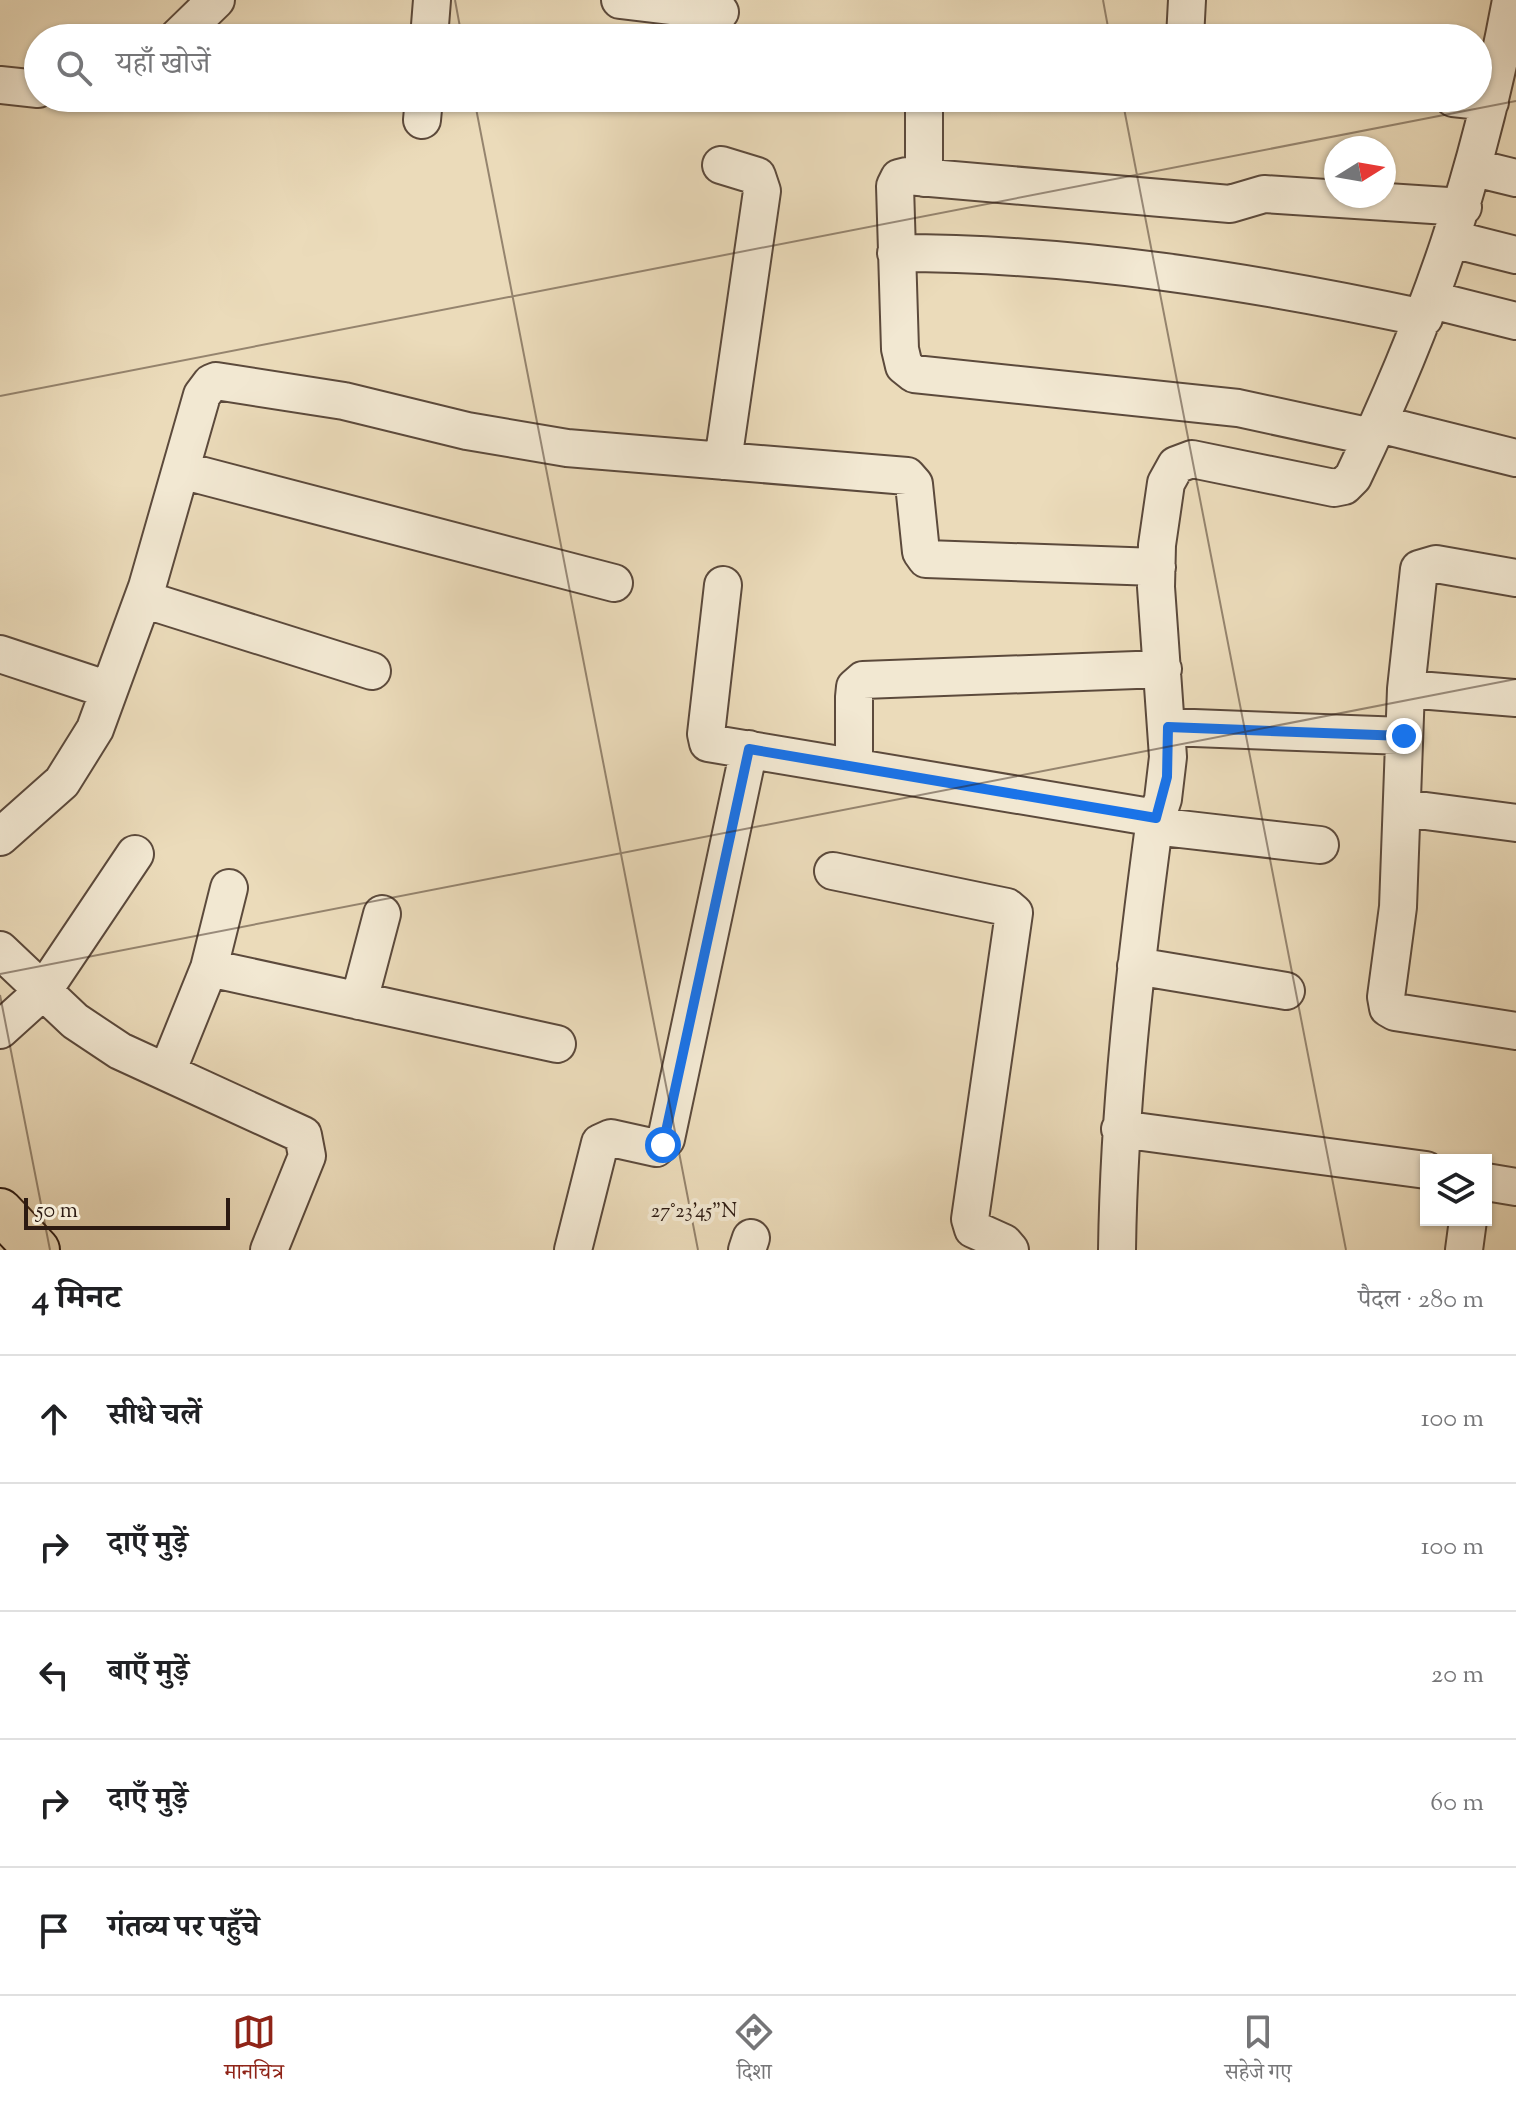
<!DOCTYPE html>
<html lang="hi">
<meta charset="utf-8">
<style>
body{margin:0;font-family:"Sorts Mill Goudy","Noto Serif Devanagari",serif;background:#f6f6f6;color:#202124}
.controls{position:absolute;right:24px;bottom:24px;display:grid;overflow:hidden;border-radius:0px;box-shadow:0 2px 6px #0004}
.controls button{width:72px;height:72px;display:grid;place-items:center;padding:0;border:0;border-bottom:2px solid #e0e0e0;background:#fff;color:#202124;font:40px sans-serif}
.compass{position:absolute;left:1324px;top:136px;width:72px;height:72px;border-radius:50%;background:#fff;box-shadow:0 2px 6px #0004;rotate:79deg}
.scale{position:absolute;left:24px;bottom:20px;width:206px;box-sizing:border-box;padding-left:8px;border:4px solid #2c1a12;border-top:0;font-size:22px;line-height:28px;white-space:nowrap;color:#2c1a12;-webkit-text-stroke:6px #f2e8d2;paint-order:stroke}
.stop{position:absolute;width:24px;height:24px;margin:-18px;border:6px solid #1a73e8;border-radius:50%;background:#fff}
.stop.end{background:#1a73e8;border-color:#fff;box-shadow:0 2px 8px #0008}
.list{margin:0;padding:0;list-style:none}
h2{display:flex;justify-content:space-between;align-items:center;height:104px;margin:0;padding:0 32px;font-size:34px}
h2 small{font-size:26px;font-weight:400;color:#757577}
.list li{display:grid;grid-template-columns:52px 1fr auto;gap:24px;align-items:center;box-sizing:border-box;height:128px;padding:0 32px;border-top:2px solid #e0e0e0}
.list b{display:block;font-size:30px;white-space:nowrap}
.list em{font-size:26px;font-style:normal;color:#757577}
.icon{flex:none;width:44px;height:44px;fill:none;stroke:currentColor;stroke-width:2;stroke-linecap:round;stroke-linejoin:round}
.map{position:relative;flex:none;width:1516px;height:1250px;overflow:hidden}
.search{position:absolute;background:#fff;box-shadow:0 2px 6px #0004;left:24px;right:24px;top:24px;height:88px;display:flex;align-items:center;gap:20px;box-sizing:border-box;padding:0 28px;border-radius:44px;color:#757577;font-size:30px}
.sheet{height:744px;background:#fff}
nav{display:flex;justify-content:space-around;align-items:center;box-sizing:border-box;height:112px;border-top:2px solid #e0e0e0;background:#fff;font-size:22px;color:#757577}
nav a{display:grid;justify-items:center;gap:4px}
nav .on{color:#8f2418}
.map>svg:first-child{display:block}
.lines{fill:none;stroke-linecap:round;stroke-linejoin:round}
.minor-casing{stroke:#5c4a3c;stroke-width:40}
.major-casing{stroke:#2c1a12;stroke-width:48}
.minor{stroke:#f2e8d2;stroke-width:36}
.major{stroke:#ebdbba;stroke-width:44}
.route{stroke:#1a73e8;stroke-width:10}
.ticks{fill:none;stroke:#2c1a12;stroke-width:2;stroke-opacity:0.45}
.ticks-label{font-size:20px;text-anchor:middle;fill:#2c1a12;stroke:#f2e8d2;stroke-width:8;stroke-linejoin:round;paint-order:stroke}
</style>
<div class="map">
<svg width="1516" height="1250" viewBox="0 0 1516 1250">
<rect width="100%" height="100%" fill="#ebdbba"/>
<filter id="stains"><feTurbulence type="fractalNoise" baseFrequency=".0025" numOctaves="4"/><feColorMatrix values="0 0 0 0 .2 0 0 0 0 .09 0 0 0 0 .02 0 0 0 .5 -.17"/></filter>
<radialGradient id="worn" r=".72"><stop offset=".6" stop-color="#630" stop-opacity="0"/><stop offset="1" stop-color="#630" stop-opacity=".3"/></radialGradient>
<g class="lines">
<defs>
<path id="minor" d="M620 0 720 12
M177 38 216 0
M429 38 432 0
M1185 38 1187 0
M0 85 38 89
M924 98V178
M1453 98 1490 102
M422 120 424 98
M721 165 757 176 762 191 723 461
M1475 168 1516 178
M1452 239 1516 255
M896 253C1075 253 1250 281 1424 318
M1432 300 1516 321
M1379 424 1516 458
M1372 437 1238 408 914 374 904 366 900 349 895 186 899 178 907 176 1230 204 1264 194 1463 207
M181 470 614 583
M1516 578 1436 564 1419 569 1406 689 1398 907 1386 997 1388 1008 1395 1012 1516 1031
M723 585 706 734 708 743 1156 818
M143 599 372 671
M0 654 109 690
M1406 689 1516 698
M1168 727 1404 736
M854 767V697L855 687 863 680 1163 669
M1403 808 1516 823
M1154 826 1320 845
M0 837 62 782 95 729 147 587 202 395 211 383 216 381 344 401 467 431 567 448 907 476 914 484 921 552 926 559 1157 567
M833 871 1007 907 1014 913 970 1219 973 1229 1004 1243 1010 1250
M0 950 75 1021 120 1051 303 1135 307 1156 269 1250
M1136 966 1286 991
M209 968 557 1044
M359 1001 382 914
M0 1030 43 991 135 854
M167 1072 209 968 229 888
M1120 1129 1426 1170
M1486 1182 1516 1187
M573 1250 600 1143 611 1138 656 1148 666 1139 749 749
M747 1250 751 1238
M1117 1250C1119 1107 1135 968 1154 826L1163 799 1168 757 1156 587 1157 545 1166 483 1176 465 1192 459 1334 488 1344 486 1353 477C1430 317 1479 174 1511 0
M1464 1250 1468 1220"/>
<path id="major" d="M0 1211 37 1250"/>
</defs>
<use href="#minor" class="minor-casing"/>
<use href="#major" class="major-casing"/>
<use href="#minor" class="minor"/>
<use href="#major" class="major"/>
</g>
<g class="lines">
<path class="route" d="M663 1145 749 749 1156 818 1167 777 1168 727 1404 736"/>
</g>
<path class="ticks" d="M455 0 462 38M1103 0 1110 38M474 98 698 1250M1122 98 1346 1250M0 396 1516 101M0 974 1516 679M0 995 50 1250"/>
<g class="ticks-label">
<text x="694" y="1217">27°23'45"N</text>
</g>
<rect width="100%" height="100%" filter="url(#stains)"/>
<rect width="100%" height="100%" fill="url(#worn)"/>
</svg>
<div class="controls">
<button><svg class="icon" aria-label="layers" viewBox="0 0 24 24"><path d="M12 4l9 5-9 5-9-5zM3 14l9 5 9-5"/></svg></button>
</div>
<svg class="compass" viewBox="-18 -18 36 36"><path d="M0-13l5 13h-10z" fill="#e53935"/><path d="M0 13l5-13h-10z" fill="#757577"/></svg>
<div class="scale">50 m</div>
<div class="stop" style="left:663px;top:1145px"></div>
<div class="stop end" style="left:1404px;top:736px"></div>
<div class="search"><svg class="icon" aria-label="search" viewBox="0 0 24 24"><circle cx="10" cy="10" r="6"/><path d="M15 15l6 6"/></svg>यहाँ खोजें</div>
</div>
<section class="sheet">
<h2>4 मिनट<small>पैदल · 280 m</small></h2>
<ul class="list">
<li><svg class="icon" aria-label="ahead" viewBox="0 0 24 24"><path d="M12 20V5M6 11l6-6 6 6"/></svg><div><b>सीधे चलें</b></div><em>100 m</em></li>
<li><svg class="icon" aria-label="right" viewBox="0 0 24 24"><path d="M7 20v-9h11M14 6l5 5-5 5"/></svg><div><b>दाएँ मुड़ें</b></div><em>100 m</em></li>
<li><svg class="icon" aria-label="left" viewBox="0 0 24 24"><path d="M17 20v-9H6M10 6l-5 5 5 5"/></svg><div><b>बाएँ मुड़ें</b></div><em>20 m</em></li>
<li><svg class="icon" aria-label="right" viewBox="0 0 24 24"><path d="M7 20v-9h11M14 6l5 5-5 5"/></svg><div><b>दाएँ मुड़ें</b></div><em>60 m</em></li>
<li><svg class="icon" aria-label="arrive" viewBox="0 0 24 24"><path d="M6 21V4h12l-3 4 3 4H6"/></svg><div><b>गंतव्य पर पहुँचे</b></div></li>
</ul>
</section>
<nav>
<a class="on"><svg class="icon" aria-label="map" viewBox="0 0 24 24"><path d="M3 6l6-2 6 2 6-2v14l-6 2-6-2-6 2zM9 4v14M15 6v14"/></svg>मानचित्र</a>
<a><svg class="icon" aria-label="directions" viewBox="0 0 24 24"><path d="M12 3l9 9-9 9-9-9zM9 14v-3h6M13 9l2 2-2 2"/></svg>दिशा</a>
<a><svg class="icon" aria-label="saved" viewBox="0 0 24 24"><path d="M7 4h10v16l-5-4-5 4z"/></svg>सहेजे गए</a>
</nav>
